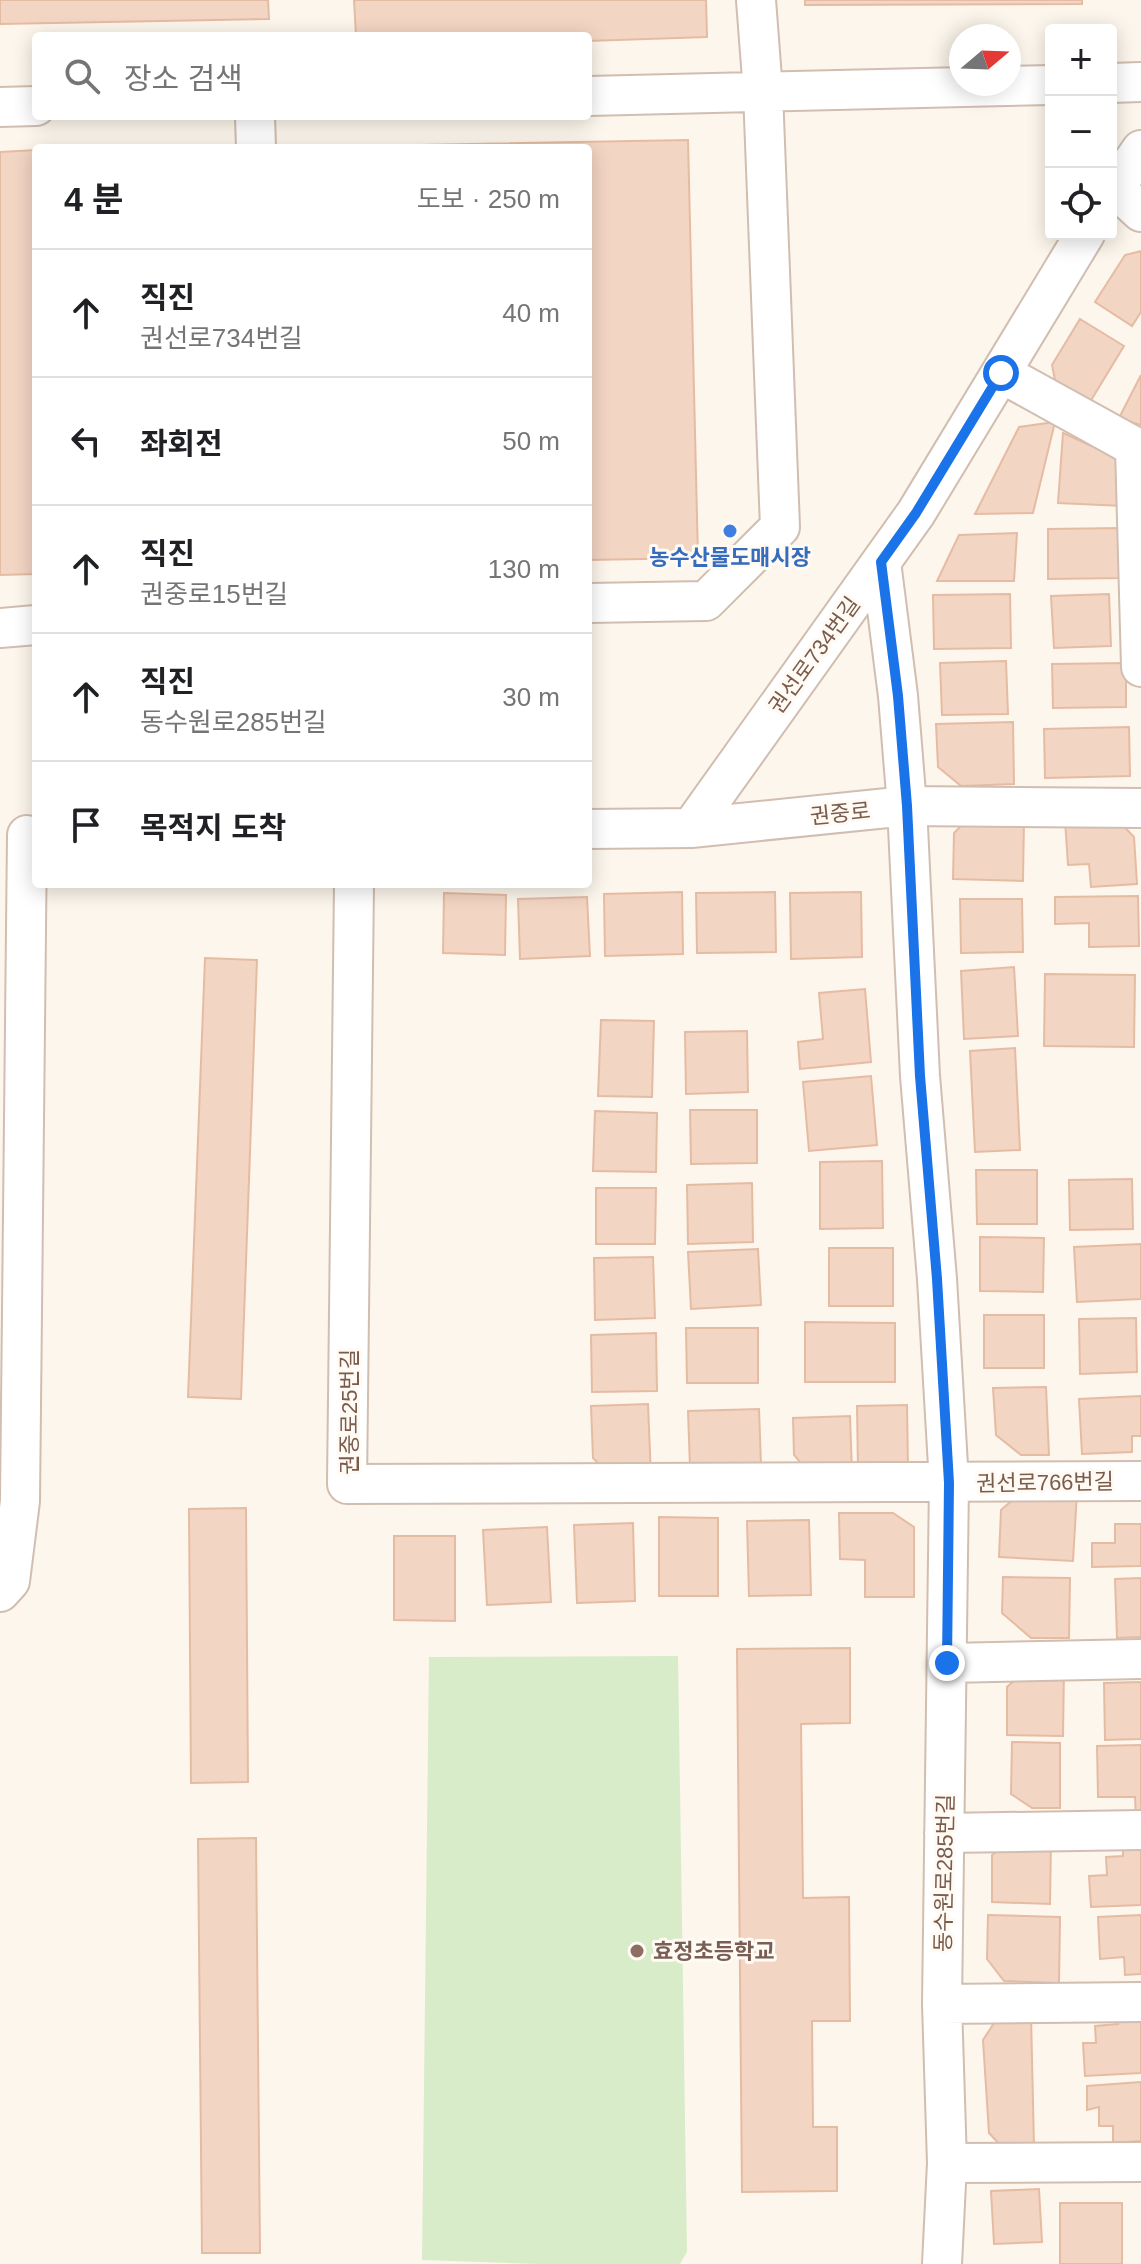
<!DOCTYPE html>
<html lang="ko">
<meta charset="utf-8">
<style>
body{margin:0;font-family:Arial,"Noto Sans KR",sans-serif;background:#f2f2f2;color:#202124}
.controls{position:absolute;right:24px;top:24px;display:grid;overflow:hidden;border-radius:8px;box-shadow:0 4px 20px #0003}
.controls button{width:72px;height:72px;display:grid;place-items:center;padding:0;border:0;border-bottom:2px solid #e0e0e0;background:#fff;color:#202124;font:40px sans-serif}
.compass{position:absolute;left:949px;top:24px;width:72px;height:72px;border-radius:50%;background:#fff;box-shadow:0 4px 20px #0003;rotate:71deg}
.stop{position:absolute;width:24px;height:24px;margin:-18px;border:6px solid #1a73e8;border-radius:50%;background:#fff}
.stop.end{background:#1a73e8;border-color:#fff;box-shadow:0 2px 8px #0008}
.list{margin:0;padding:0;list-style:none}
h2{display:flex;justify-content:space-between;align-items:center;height:104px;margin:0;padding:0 32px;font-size:34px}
h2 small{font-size:26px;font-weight:400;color:#757577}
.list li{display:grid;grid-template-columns:52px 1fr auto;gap:24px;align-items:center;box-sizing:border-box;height:128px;padding:0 32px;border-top:2px solid #e0e0e0}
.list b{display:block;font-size:30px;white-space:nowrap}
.list p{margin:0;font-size:26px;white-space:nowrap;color:#757577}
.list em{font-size:26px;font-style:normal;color:#757577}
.icon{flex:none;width:44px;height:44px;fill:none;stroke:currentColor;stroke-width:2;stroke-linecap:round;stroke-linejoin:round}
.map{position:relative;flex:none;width:1141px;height:2264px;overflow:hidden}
.search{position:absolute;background:#fff;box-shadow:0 4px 20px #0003;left:32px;top:32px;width:560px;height:88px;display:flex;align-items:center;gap:20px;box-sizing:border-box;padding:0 28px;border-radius:8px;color:#757577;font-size:30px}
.panel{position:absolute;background:#fff;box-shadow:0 4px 20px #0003;left:32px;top:144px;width:560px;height:744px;border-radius:8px}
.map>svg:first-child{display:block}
.green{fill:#d8ecc9}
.building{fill:#f3d5c3;stroke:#e6bba3;stroke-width:2}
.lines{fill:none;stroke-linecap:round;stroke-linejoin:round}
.minor-casing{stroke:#d1beb0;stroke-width:42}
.minor{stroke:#fff;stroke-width:38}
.route{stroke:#1a73e8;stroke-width:10}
.shop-dot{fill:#3f7fe0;stroke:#fffaf3;stroke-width:3}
.education-dot{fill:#8d6e63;stroke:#fffaf3;stroke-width:3}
.labels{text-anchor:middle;stroke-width:6;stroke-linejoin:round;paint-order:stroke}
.shop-label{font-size:22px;font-weight:bold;fill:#366cbe;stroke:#fffaf3}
.street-label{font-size:22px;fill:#7a5c4d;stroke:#fffaf3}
.education-label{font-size:22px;font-weight:bold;fill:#785e54;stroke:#fffaf3;text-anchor:start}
</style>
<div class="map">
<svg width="1141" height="2264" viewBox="0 0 1141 2264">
<rect width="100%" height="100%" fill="#fdf6ec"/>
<path class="green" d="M678 1656 687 2252 680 2264H537L422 2260 429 1657Z"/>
<path class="building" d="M0 0H268L269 19 0 24Z
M354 0H706L707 37 588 41V36H356Z
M805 0H1082V4L805 5Z
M688 140 698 558 588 560V148L312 147Z
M176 146V148H104Z
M36 150V574L0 575V152Z
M1141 251V312L1132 326 1095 302 1125 255Z
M1080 319 1124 346 1087 407 1057 390 1052 365Z
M1141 375V425L1119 418Z
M1055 422 1033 513 975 514 1019 427Z
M1063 433 1120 459 1123 506 1058 503Z
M1122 528 1123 578 1048 579V529Z
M1017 533 1014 581H937L959 535Z
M1010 594 1011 648 934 649 933 595Z
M1109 594 1111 646 1054 648 1051 596Z
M1006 661 1008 714 942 715 940 663Z
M1126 663V707L1053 708 1052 664Z
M1013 722 1014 784 961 786 938 767 936 724Z
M1129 727 1130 776 1045 778 1044 729Z
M971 816 1024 818 1023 881 953 879 954 833Z
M1116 818 1134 837 1137 884 1091 887 1089 864 1068 865 1065 820Z
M682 892 683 954 605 956 604 894Z
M775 892 776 952 697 953 696 893Z
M861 892 862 957 791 959 790 893Z
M444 893 506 895 505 955 443 953Z
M1138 896 1139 946 1089 947V923L1055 924V897Z
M587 897 590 956 520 959 518 899Z
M960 899H1022L1023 952 961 953Z
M205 958 257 960 241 1399 188 1397Z
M1014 967 1018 1036 964 1039 961 971Z
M1045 974 1135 975 1134 1047 1044 1046Z
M865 989 871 1062 800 1069 798 1042 823 1039 819 993Z
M601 1020 654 1021 652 1097 598 1096Z
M747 1031 748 1092 686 1094 685 1032Z
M1015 1048 1020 1150 975 1152 970 1051Z
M871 1076 877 1145 809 1151 803 1082Z
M690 1110H757V1163L691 1164Z
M595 1111 657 1113 656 1172 593 1171Z
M882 1161 883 1228 820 1229V1162Z
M976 1170H1037V1224H977Z
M1132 1179 1133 1229 1070 1230 1069 1180Z
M752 1183 753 1242 688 1244 687 1185Z
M596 1188H656L655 1244H596Z
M980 1237 1044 1238 1043 1292 980 1291Z
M1141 1244V1299L1077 1302 1074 1247Z
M829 1248H893V1306H829Z
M758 1249 761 1305 691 1309 688 1252Z
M653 1257 655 1318 595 1320 594 1258Z
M984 1315H1044V1368H984Z
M1136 1318 1137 1372 1080 1374 1079 1319Z
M805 1322 895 1323V1382H805Z
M686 1328H758V1383H687Z
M656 1333 657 1391 592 1392 591 1335Z
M1046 1387 1049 1455H1021L996 1435 993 1388Z
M1141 1396V1436H1132V1452L1082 1454 1079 1399Z
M648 1404 651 1477 613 1478 593 1458 591 1406Z
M907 1405 908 1469 858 1470 857 1406Z
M759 1409 761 1465 690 1467 688 1411Z
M850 1416 852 1472 809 1473 794 1455 793 1418Z
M1024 1490 1077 1492 1073 1561 999 1557 1001 1510Z
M246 1508 248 1782 191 1783 189 1509Z
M839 1513H893L914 1527V1597H865V1560L840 1559Z
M659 1517 718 1518V1596H659Z
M809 1520 811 1595 749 1596 747 1521Z
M633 1523 635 1601 577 1603 574 1525Z
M1115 1524H1141V1566L1092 1567V1543H1115Z
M547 1527 551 1602 487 1605 483 1530Z
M394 1536H455V1621L394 1620Z
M1003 1577 1070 1578 1069 1638H1031L1002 1613Z
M1141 1578V1637L1117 1638 1115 1579Z
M850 1648V1723L801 1724 803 1898 849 1897 850 2021H812L813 2127H837V2191L742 2192 737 1649Z
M1028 1668H1064L1063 1736 1007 1735V1687Z
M1141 1682V1739L1105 1740 1104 1683Z
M1012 1742 1060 1743V1808H1032L1011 1794Z
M1141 1745V1817L1136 1818 1135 1797H1098L1097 1746Z
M256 1838 260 2253H202L198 1839Z
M1016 1838 1051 1839 1050 1904 992 1902V1855Z
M1141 1845V1905L1091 1907 1089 1876 1107 1875 1106 1857 1123 1856V1846Z
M988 1915 1060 1917 1059 1983 1004 1981 987 1959Z
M1141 1915V1974L1125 1975 1124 1957 1100 1959 1098 1917Z
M1141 2013V2073L1085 2076 1083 2043H1096L1095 2026 1118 2024 1117 2015Z
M1031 2015 1034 2146 1002 2147 989 2133 983 2040 998 2017Z
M1141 2082V2141L1113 2143V2126H1099V2107L1087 2110V2086Z
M1039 2189 1042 2242 994 2244 991 2191Z
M1060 2203H1122V2264H1060Z"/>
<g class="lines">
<defs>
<path id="minor" d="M1111 83 1141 82
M588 96 1051 85
M0 107 36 106
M255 116 256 148
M1115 188 1141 212
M1111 194 1141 150
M1001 373 1135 447 1141 667
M881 562 898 696 907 806 920 1076 937 1279 949 1483 942 2004 947 2163 942 2264
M588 603 706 601 780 527 763 92 756 0
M0 628 36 625
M691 828 916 513 1085 234
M588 829 691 828 907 806 1141 808
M354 884 347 1484 1141 1481
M0 1592 10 1581 20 1501 27 835
M947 1663 1141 1659
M944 1833 1141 1830
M942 2004 1141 2002
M947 2163 1141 2162"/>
</defs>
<use href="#minor" class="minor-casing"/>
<use href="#minor" class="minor"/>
</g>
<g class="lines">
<path class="route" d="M947 1663 949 1483 937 1279 920 1076 907 806 898 696 881 562 916 513 1001 373"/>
</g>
<circle class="shop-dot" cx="730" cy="531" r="8"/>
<circle class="education-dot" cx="637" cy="1951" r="8"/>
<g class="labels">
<g class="shop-label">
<text x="730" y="565">농수산물도매시장</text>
</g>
<g class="street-label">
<text transform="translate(814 655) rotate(-54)" y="8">권선로734번길</text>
<text transform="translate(840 813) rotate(-6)" y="8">권중로</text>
<text transform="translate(349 1412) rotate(-90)" y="8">권중로25번길</text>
<text transform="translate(1045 1482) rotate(-1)" y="8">권선로766번길</text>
<text transform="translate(944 1873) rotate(-89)" y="8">동수원로285번길</text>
</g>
<g class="education-label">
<text x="653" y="1959">효정초등학교</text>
</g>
</g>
</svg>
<div class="controls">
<button>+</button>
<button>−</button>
<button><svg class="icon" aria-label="locate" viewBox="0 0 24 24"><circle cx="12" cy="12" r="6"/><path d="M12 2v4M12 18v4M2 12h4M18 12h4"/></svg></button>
</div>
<svg class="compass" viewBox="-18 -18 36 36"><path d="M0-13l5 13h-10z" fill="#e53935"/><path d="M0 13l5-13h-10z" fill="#757577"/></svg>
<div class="stop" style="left:1001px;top:373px"></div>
<div class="stop end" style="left:947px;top:1663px"></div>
<div class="search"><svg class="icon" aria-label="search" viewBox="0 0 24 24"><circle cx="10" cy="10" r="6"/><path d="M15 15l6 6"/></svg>장소 검색</div>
<section class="panel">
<h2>4 분<small>도보 · 250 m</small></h2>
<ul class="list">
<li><svg class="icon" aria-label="ahead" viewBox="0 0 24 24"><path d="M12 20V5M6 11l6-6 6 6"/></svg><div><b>직진</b><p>권선로734번길</p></div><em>40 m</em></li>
<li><svg class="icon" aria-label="left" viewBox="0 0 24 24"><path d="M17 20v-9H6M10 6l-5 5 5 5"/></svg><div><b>좌회전</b></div><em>50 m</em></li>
<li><svg class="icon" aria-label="ahead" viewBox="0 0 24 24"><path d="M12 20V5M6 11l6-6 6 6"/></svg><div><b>직진</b><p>권중로15번길</p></div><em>130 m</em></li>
<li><svg class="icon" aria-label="ahead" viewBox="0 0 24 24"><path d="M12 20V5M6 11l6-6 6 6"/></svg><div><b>직진</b><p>동수원로285번길</p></div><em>30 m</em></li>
<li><svg class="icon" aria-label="arrive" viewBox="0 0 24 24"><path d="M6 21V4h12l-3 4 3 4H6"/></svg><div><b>목적지 도착</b></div></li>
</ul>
</section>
</div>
